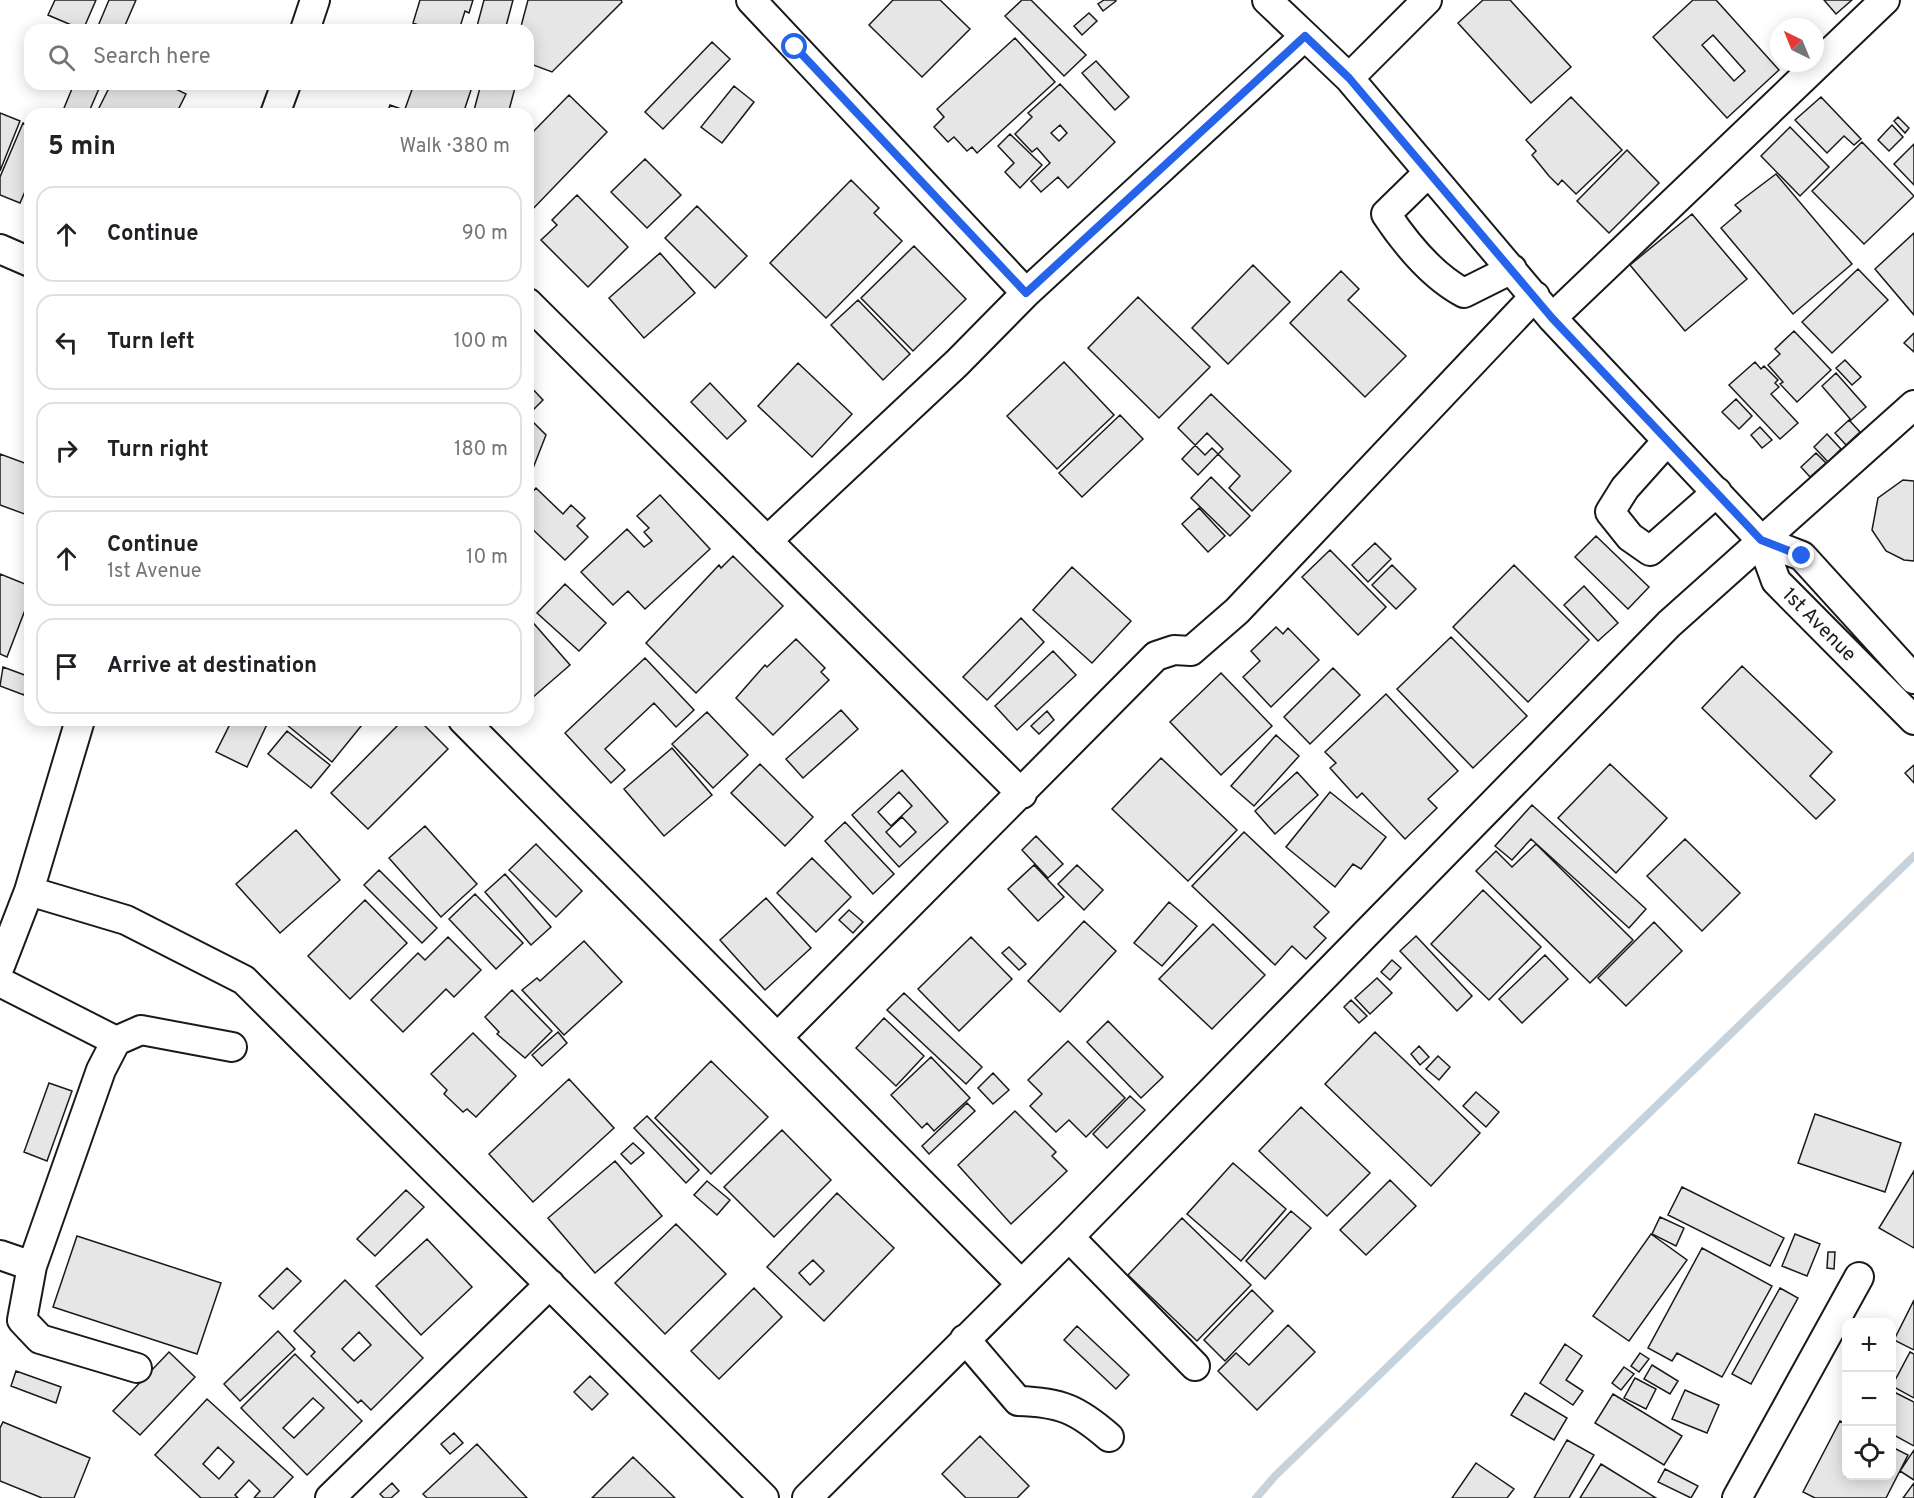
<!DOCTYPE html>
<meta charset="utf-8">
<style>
body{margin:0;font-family:Overpass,sans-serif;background:#f2f2f2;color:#202124}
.controls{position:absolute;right:18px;bottom:18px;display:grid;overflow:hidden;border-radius:12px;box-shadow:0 3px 15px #0003}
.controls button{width:54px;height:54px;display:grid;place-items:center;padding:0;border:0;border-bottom:2px solid #e0e0e0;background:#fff;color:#202124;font:30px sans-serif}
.compass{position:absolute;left:1770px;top:18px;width:54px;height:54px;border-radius:50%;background:#fff;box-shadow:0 3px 15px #0003;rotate:317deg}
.stop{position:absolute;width:18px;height:18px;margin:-14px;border:4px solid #2563eb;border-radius:50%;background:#fff}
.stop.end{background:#2563eb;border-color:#fff;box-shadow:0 2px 6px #0008}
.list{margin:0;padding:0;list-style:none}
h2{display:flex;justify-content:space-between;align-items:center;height:78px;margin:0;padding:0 24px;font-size:26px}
h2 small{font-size:20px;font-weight:400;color:#757577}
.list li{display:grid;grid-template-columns:39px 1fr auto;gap:18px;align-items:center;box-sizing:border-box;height:96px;margin:0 12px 12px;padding:0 12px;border:2px solid #e0e0e0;border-radius:18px}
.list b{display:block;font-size:22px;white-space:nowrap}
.list p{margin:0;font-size:20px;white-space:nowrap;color:#757577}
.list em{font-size:20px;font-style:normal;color:#757577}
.icon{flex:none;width:33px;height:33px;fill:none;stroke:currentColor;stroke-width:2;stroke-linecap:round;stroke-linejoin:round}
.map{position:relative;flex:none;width:1914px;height:1498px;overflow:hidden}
.search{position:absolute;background:#fff;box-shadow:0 3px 15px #0003;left:24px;top:24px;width:510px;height:66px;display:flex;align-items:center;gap:15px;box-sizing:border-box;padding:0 21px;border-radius:18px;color:#757577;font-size:22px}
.panel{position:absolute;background:#fff;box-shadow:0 3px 15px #0003;left:24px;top:108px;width:510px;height:618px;border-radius:18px}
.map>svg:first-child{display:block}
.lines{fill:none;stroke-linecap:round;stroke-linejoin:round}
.stream{stroke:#c6d2dc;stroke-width:8}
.building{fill:#e6e6e6;stroke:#1a1a1a;stroke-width:1.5;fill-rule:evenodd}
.minor-casing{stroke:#1a1a1a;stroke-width:32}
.minor{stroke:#fff;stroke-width:28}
.route{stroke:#2563eb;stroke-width:8}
.labels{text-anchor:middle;stroke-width:4.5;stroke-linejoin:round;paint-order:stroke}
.street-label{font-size:20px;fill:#1a1a1a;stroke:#fff}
</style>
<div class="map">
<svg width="1914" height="1498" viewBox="0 0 1914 1498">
<rect width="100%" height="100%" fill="#fff"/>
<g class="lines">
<path class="stream" d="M1256 1498 1275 1476 1914 856"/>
</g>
<path class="building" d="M55 0H96L83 30 48 15Z
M109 0H136L123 30H107L98 26Z
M420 0H473L469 13 465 11 459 30H432L413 23Z
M484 0H513L505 30H476Z
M528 0H621L622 2 552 72 528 63V30H520Z
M893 0H940L970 29 922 77 869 25Z
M1022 0H1031L1086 55 1064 76 1005 16Z
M1104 0H1115L1116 1 1103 11 1098 4Z
M1483 0H1510L1571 67 1531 103 1458 23Z
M1693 0H1716L1779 70 1727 118 1653 37ZM1713 35 1745 71 1734 81 1702 45Z
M1824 0H1852L1836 14Z
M1089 13 1097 21 1082 35 1074 26Z
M1015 38 1055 82 977 153 972 147 967 151 954 137 948 142 934 127 944 117 937 109Z
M712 42 730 59 663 129 645 112Z
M1096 61 1129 97 1115 110 1082 73Z
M74 84H101L88 114H80L64 108Z
M111 84H166L186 94 176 114H96Z
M414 84H473L463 114H421L405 109Z
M481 84H516L508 114H473Z
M1060 84 1115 142 1068 188 1058 177 1041 192 1031 181 1050 163 1037 148 1032 152 1015 134 1032 117 1028 113ZM1060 125 1067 133 1059 141 1051 133Z
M734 86 754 102 722 143 701 127Z
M569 95 607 132 528 214V137Z
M1571 97 1622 150 1576 194 1562 180 1558 185 1549 176 1532 155 1536 151 1526 140Z
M1821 97 1861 139 1854 145 1844 136 1827 153 1795 120Z
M390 105 415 114H387Z
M0 113 20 121 0 171Z
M1898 117 1909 128 1905 133 1894 121Z
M23 123 30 126V180L20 203 0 195V177Z
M1892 125 1903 137 1889 151 1878 140Z
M1790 127 1829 167 1800 196 1761 156Z
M1010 134 1042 165 1020 188 1005 172 1014 163 998 146Z
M1862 142 1914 196 1864 244 1812 191Z
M1914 144V185L1894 164Z
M1627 150 1659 183 1609 233 1577 201Z
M645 159 681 195 647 228 611 192Z
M1776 174 1852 264 1793 314 1721 228 1741 211 1735 205Z
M851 180 879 208 874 213 902 241 826 318 770 263Z
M577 195 628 247 588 287 541 240 557 225 552 220Z
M697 206 747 256 715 288 665 238Z
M1692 214 1747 279 1685 331 1630 265Z
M1914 233V315L1875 269Z
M914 246 966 299 913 351 861 298Z
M660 253 695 293 644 338 609 298Z
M1253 265 1290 302 1228 364 1192 328Z
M1858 269 1888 300 1832 353 1802 322Z
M1341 271 1359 289 1348 300 1406 356 1365 397 1290 323Z
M1138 297 1210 367 1159 418 1088 348Z
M858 300 910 354 883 380 831 325Z
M1794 331 1831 370 1797 402 1780 384 1783 382 1768 365 1780 354 1775 349Z
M1914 333V352L1904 343Z
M1845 360 1861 377 1852 385 1836 368Z
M1064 362 1114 415 1057 469 1007 416Z
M1755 362 1761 369 1764 366 1778 380 1775 383 1779 387 1771 394 1798 423 1780 439 1729 385Z
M798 363 852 414 812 457 758 406Z
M1836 373 1866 407 1851 420 1822 386Z
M710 383 746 421 727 439 691 402Z
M528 384 543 400 528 415Z
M1211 394 1291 471 1252 511 1229 488 1240 476 1212 448 1205 455 1178 428Z
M1736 399 1752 416 1739 429 1722 412Z
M1120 415 1143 439 1082 497 1059 473Z
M528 417 546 435 528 481Z
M1849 420 1860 432 1846 445 1835 433Z
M1760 427 1772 440 1762 448 1751 435Z
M1207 433 1223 449 1198 475 1182 459Z
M1827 434 1841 449 1828 462 1814 447Z
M1816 453 1826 463 1810 477 1801 467Z
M0 454 30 465V516L0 505Z
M1211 477 1250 516 1230 536 1191 498Z
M1903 480 1914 481V561L1904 560 1886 551 1872 530 1878 498Z
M536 488 563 514 571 505 585 518 577 526 588 537 565 560 528 525V497Z
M660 495 710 549 645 609 628 591 613 605 581 572 627 529 644 547 652 541 644 532 649 528 637 516Z
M1199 508 1225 536 1208 552 1182 524Z
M1596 536 1649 587 1628 609 1575 557Z
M1375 543 1391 559 1368 582 1352 565Z
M1330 550 1386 607 1358 635 1302 577Z
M733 556 783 606 696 693 646 643 719 565 721 568Z
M1392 565 1416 589 1396 609 1372 585Z
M1514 565 1589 640 1528 702 1453 627Z
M1072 567 1131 621 1092 663 1033 610Z
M0 574 30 586V597L7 657 0 654Z
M565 584 606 623 579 651 537 613Z
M1584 586 1618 623 1598 641 1564 605Z
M529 618 570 665 532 698 528 693Z
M1021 618 1044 642 987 700 963 677Z
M1276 627 1283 634 1288 628 1319 660 1271 707 1243 677 1260 661 1251 651Z
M1451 637 1527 716 1473 768 1397 689Z
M796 639 825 668 821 672 829 680 773 735 736 698 765 665 767 667Z
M1053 651 1076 675 1017 730 995 706Z
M645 658 694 710 676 727 654 703 605 749 625 770 611 783 565 733Z
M1742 666 1832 752 1810 776 1835 800 1816 819 1702 708Z
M3 667 30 677 24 695 0 686Z
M1333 668 1360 695 1310 744 1284 717Z
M1221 673 1272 726 1221 775 1170 722Z
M1386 694 1458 771 1428 799 1437 808 1405 839 1362 793 1357 798 1330 768 1336 763 1325 752Z
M841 710 858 729 803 778 786 759Z
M1047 711 1054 720 1039 734 1031 726Z
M707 712 748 755 713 788 672 744Z
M216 720H269L247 767 216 752 229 726Z
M281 720H366L332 762Z
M403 720H419L448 749 368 829 331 793Z
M287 731 330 765 311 788 268 754Z
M1276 735 1299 756 1254 806 1231 786Z
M672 748 712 795 664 836 624 789Z
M1161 758 1237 830 1188 881 1112 809Z
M760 764 813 817 785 846 731 793Z
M1610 764 1667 818 1616 873 1558 818Z
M1914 765V783L1905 773Z
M902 770 948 822 899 867 852 815ZM899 792 912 806 891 826 878 812ZM902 817 916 832 900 847 886 832Z
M1297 772 1318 795 1275 834 1255 811Z
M1330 792 1386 837 1361 869 1353 864 1335 887 1286 847Z
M1532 805 1646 909 1629 928 1531 839 1512 860 1495 846Z
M845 822 894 874 873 894 825 841Z
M425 826 477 884 441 917 389 858Z
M296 830 340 880 280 933 236 884Z
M1244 832 1329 912 1314 927 1326 938 1306 959 1292 946 1275 965 1192 886Z
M1036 836 1063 864 1048 878 1022 850Z
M1685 839 1740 893 1702 931 1647 876Z
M536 844 582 891 556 917 509 870Z
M1536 844 1633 940 1590 983 1476 871 1496 851 1512 867Z
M812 858 851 897 816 932 777 893Z
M1034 865 1064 897 1038 921 1008 889Z
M1077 865 1103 890 1084 910 1058 884Z
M379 870 437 928 422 943 364 885Z
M505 874 551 927 531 945 485 892Z
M1483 890 1541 947 1489 1000 1431 944Z
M475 894 523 943 496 969 449 919Z
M766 898 811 948 765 990 720 940Z
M365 900 407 943 350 999 308 956Z
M1169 902 1197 926 1162 966 1134 943Z
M849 910 863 922 853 933 839 920Z
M1084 921 1116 951 1060 1012 1028 981Z
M1654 922 1682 951 1626 1006 1598 978Z
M1213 924 1265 975 1212 1029 1159 979Z
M1416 936 1472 996 1457 1011 1400 951Z
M448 937 481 970 454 997 446 989 403 1032 371 1000 418 953 425 960Z
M971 937 1012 979 959 1031 918 989Z
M584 941 622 982 564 1035 522 990 537 978 540 981Z
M1009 947 1026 964 1019 970 1002 953Z
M1545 955 1568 979 1522 1023 1499 999Z
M1392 960 1401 968 1390 980 1381 972Z
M1377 978 1392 993 1370 1014 1355 998Z
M512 990 552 1031 525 1058 497 1034 499 1032 485 1017Z
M904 993 982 1067 966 1084 887 1010Z
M1351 1000 1367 1016 1359 1023 1344 1007Z
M884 1018 924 1056 896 1086 856 1048Z
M1108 1021 1163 1077 1141 1098 1087 1042Z
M558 1032 567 1043 542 1066 532 1055Z
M1375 1032 1480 1133 1431 1186 1325 1084Z
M473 1033 516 1076 476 1117 467 1109 463 1112 444 1094 447 1090 431 1074Z
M1068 1041 1125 1098 1086 1137 1069 1120 1056 1132 1030 1106 1042 1094 1028 1080Z
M1419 1046 1429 1057 1420 1065 1411 1054Z
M1438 1056 1450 1067 1439 1080 1426 1069Z
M931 1057 970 1098 934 1131 927 1123 922 1128 891 1095Z
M711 1061 768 1117 711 1174 655 1118Z
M993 1073 1009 1090 993 1104 978 1088Z
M569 1079 614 1128 533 1202 489 1154Z
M49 1083 72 1091 47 1161 24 1152Z
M1476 1092 1499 1112 1486 1127 1463 1106Z
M1130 1096 1145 1110 1107 1148 1093 1134Z
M967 1103 975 1111 929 1154 922 1146Z
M1301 1107 1370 1173 1327 1216 1259 1151Z
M1015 1111 1056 1152 1052 1156 1067 1171 1011 1224 958 1165Z
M1815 1114 1901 1143 1885 1192 1798 1163Z
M647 1116 699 1170 686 1183 634 1128Z
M782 1130 831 1180 774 1237 724 1187Z
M633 1143 644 1153 631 1164 621 1154Z
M615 1161 662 1216 595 1273 548 1218Z
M1233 1163 1286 1209 1241 1261 1187 1214Z
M1914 1171V1248L1879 1228Z
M1390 1180 1416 1206 1366 1255 1340 1230Z
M707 1181 730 1200 717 1215 694 1195Z
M1682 1187 1784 1238 1770 1266 1668 1215Z
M406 1190 424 1207 375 1256 357 1239Z
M837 1193 894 1248 824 1321 767 1267ZM813 1260 824 1271 810 1285 799 1273Z
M1291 1211 1311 1228 1265 1279 1246 1261Z
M1660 1217 1684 1228 1676 1246 1652 1234Z
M1182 1218 1251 1285 1197 1341 1128 1275Z
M676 1224 726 1274 665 1334 615 1283Z
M1651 1234 1687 1260 1629 1341 1593 1316Z
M1795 1234 1820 1244 1807 1276 1782 1266Z
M77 1236 221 1283 197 1354 53 1307Z
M427 1239 472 1287 421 1335 376 1286Z
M1702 1248 1772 1286 1722 1377 1677 1353 1672 1361 1648 1348Z
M1828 1252H1835L1834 1269 1827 1268Z
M287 1268 301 1281 273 1309 259 1296Z
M345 1280 423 1358 371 1410 361 1400 358 1403 311 1356 315 1352 294 1331ZM359 1332 371 1345 354 1361 342 1349Z
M754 1288 782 1317 719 1379 691 1351Z
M1780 1288 1798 1298 1751 1384 1732 1374Z
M1252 1290 1273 1311 1225 1361 1204 1340Z
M1914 1300V1350L1894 1340Z
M1288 1325 1315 1352 1257 1410 1218 1371 1236 1353 1249 1365Z
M1077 1326 1129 1375 1116 1389 1064 1340Z
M278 1331 295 1349 240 1401 224 1384Z
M1565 1344 1582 1356 1566 1380 1583 1391 1573 1405 1540 1383Z
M169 1352 195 1377 140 1435 113 1411Z
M1910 1352 1914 1354V1398L1892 1386Z
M1640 1353 1649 1359 1639 1372 1631 1366Z
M295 1354 362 1421 307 1475 241 1408ZM313 1398 324 1408 294 1438 283 1428Z
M1652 1365 1678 1381 1670 1394 1644 1379Z
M1624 1367 1634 1374 1621 1390 1612 1383Z
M16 1371 61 1387 56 1403 11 1386Z
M590 1376 608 1394 592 1410 574 1392Z
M1635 1378 1656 1389 1646 1409 1624 1398Z
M1685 1390 1719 1405 1707 1433 1672 1419Z
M1892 1391 1914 1402V1446L1892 1434Z
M1525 1393 1567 1418 1554 1440 1511 1415Z
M1613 1394 1682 1436 1664 1465 1595 1423Z
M207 1399 293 1477 273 1498H254L260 1491 249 1480 235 1495 238 1498H201L155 1455ZM218 1447 234 1462 219 1479 203 1464Z
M1840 1421 1846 1424V1476H1892V1447L1908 1455 1886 1498H1815L1803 1492Z
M3 1422 90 1458 74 1498H42L0 1481V1428Z
M454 1433 463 1443 450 1454 441 1444Z
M980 1436 1029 1486 1017 1498H966L942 1474Z
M1567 1440 1594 1455 1569 1498H1534Z
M477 1444 527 1498H427L423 1494Z
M1914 1450V1480L1900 1471Z
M633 1457 675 1498H592Z
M1476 1463 1514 1489 1507 1498H1452Z
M1601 1464 1656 1498H1580Z
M1665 1469 1698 1486 1691 1498 1658 1482Z
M392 1483 399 1491 391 1498H384L380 1494Z
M1914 1483V1498H1903Z"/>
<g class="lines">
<defs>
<path id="minor" d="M751 0 1026 293
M1267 0 1305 36
M305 30 315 0
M1349 78 1427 0
M275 114 286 84
M1428 173 1386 214C1406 244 1432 276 1464 293L1512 269
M0 249 30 262
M528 303 1022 794
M1552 318 1885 0
M1667 441 1625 488 1610 512 1630 537 1650 551 1717 492
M1761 540 1802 556 1914 679
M767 541 957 363 1026 293 1305 36 1349 78 1552 318 1761 540 1776 581 1914 720
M463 720 1020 1283
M29 891 126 920 244 980 764 1498
M0 966 29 891 80 720
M0 982 116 1041
M778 1037 1156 656 1174 650 1191 651 1237 611 1535 296
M1069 1237 1195 1366
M0 1255 32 1266
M965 1339 1018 1401C1061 1402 1078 1410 1109 1437
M137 1368 40 1339 22 1320 32 1266 101 1070 116 1041 141 1030 232 1047
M330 1498 550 1284
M807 1498 1069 1237 1669 624 1914 405
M1737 1498 1859 1277"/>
</defs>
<use href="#minor" class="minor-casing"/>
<use href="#minor" class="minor"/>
</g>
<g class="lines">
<path class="route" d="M795 47 1026 293 1305 36 1349 78 1552 318 1761 540 1802 556"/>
</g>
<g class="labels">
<g class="street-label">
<text transform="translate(1820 624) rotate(45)" y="7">1st Avenue</text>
</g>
</g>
</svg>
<div class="controls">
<button>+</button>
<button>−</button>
<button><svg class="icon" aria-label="locate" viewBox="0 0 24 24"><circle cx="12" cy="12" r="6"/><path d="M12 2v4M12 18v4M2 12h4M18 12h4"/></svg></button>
</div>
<svg class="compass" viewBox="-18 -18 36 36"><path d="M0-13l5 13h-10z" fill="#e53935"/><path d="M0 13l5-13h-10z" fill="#757577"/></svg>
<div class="stop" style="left:795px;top:47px"></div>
<div class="stop end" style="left:1802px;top:556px"></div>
<div class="search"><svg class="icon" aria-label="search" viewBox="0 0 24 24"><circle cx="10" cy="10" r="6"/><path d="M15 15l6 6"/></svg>Search here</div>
<section class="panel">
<h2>5 min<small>Walk · 380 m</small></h2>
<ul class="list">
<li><svg class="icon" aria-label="ahead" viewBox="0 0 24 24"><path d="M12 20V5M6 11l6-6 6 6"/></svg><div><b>Continue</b></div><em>90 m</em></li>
<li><svg class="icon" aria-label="left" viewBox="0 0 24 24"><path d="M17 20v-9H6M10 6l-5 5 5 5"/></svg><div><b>Turn left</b></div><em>100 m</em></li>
<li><svg class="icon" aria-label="right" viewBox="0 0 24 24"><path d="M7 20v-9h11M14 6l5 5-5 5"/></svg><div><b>Turn right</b></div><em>180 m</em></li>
<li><svg class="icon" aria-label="ahead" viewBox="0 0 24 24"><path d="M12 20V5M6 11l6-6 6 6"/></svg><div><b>Continue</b><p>1st Avenue</p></div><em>10 m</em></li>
<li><svg class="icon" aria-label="arrive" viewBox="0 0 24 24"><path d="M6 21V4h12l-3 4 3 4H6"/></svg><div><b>Arrive at destination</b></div></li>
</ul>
</section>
</div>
